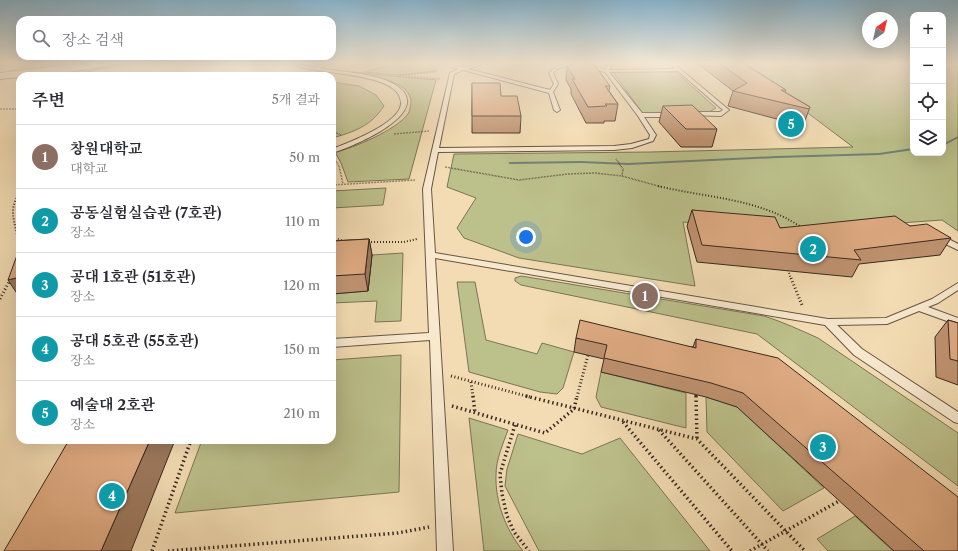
<!DOCTYPE html>
<html lang="ko">
<meta charset="utf-8">
<style>
body{margin:0;font-family:"Libre Caslon Text","Noto Serif KR",serif;background:#f7f7f7;color:#2b2b33}
.controls{position:absolute;right:12px;top:12px;display:grid;overflow:hidden;border-radius:8px;box-shadow:0 4px 16px #0002}
.controls button{width:36px;height:36px;display:grid;place-items:center;padding:0;border:0;border-bottom:1px solid #e1e1e2;background:#fff;color:#2b2b33;font:20px sans-serif}
.compass{position:absolute;left:862px;top:12px;width:36px;height:36px;border-radius:50%;background:#fff;box-shadow:0 4px 16px #0002;rotate:34deg}
.you{position:absolute;left:526px;top:237px;width:14px;height:14px;margin:-10px;border:3px solid #fff;border-radius:50%;background:#1a73e8;box-shadow:0 0 0 6px #1a73e833}
.badge{display:grid;place-items:center;width:26px;height:26px;border-radius:50%;background:#0b8043;color:#fff;font-size:13px;font-weight:700}
.pin{position:absolute;translate:-50% -50%;border:2px solid #fff;box-shadow:0 1px 4px #0006}
.list{margin:0;padding:0;list-style:none}
h2{display:flex;justify-content:space-between;align-items:center;height:52px;margin:0;padding:0 16px;font-size:17px}
h2 small{font-size:13px;font-weight:400;color:#7c7c81}
.list li{display:grid;grid-template-columns:26px 1fr auto;gap:12px;align-items:center;box-sizing:border-box;height:64px;padding:0 16px;border-top:1px solid #e1e1e2}
.list b{display:block;font-size:15px;white-space:nowrap}
.list p{margin:0;font-size:13px;white-space:nowrap;color:#7c7c81}
.list em{font-size:13px;font-style:normal;color:#7c7c81}
.icon{flex:none;width:22px;height:22px;fill:none;stroke:currentColor;stroke-width:2;stroke-linecap:round;stroke-linejoin:round}
.map{position:relative;flex:none;width:958px;height:551px;overflow:hidden}
.search{position:absolute;background:#fff;box-shadow:0 4px 16px #0002;left:16px;top:16px;width:320px;height:44px;display:flex;align-items:center;gap:10px;box-sizing:border-box;padding:0 14px;border-radius:12px;color:#7c7c81;font-size:15px}
.panel{position:absolute;background:#fff;box-shadow:0 4px 16px #0002;left:16px;top:72px;width:320px;height:372px;border-radius:12px}
.map>svg:first-child{display:block}
.green{fill:#bcc08b;stroke:#7a7556}
.lines{fill:none;stroke-linecap:round;stroke-linejoin:round}
.stream{fill:#738177;fill-rule:evenodd}
.service-casing{stroke:#675646;stroke-width:2}
.tertiary-casing{stroke:#675646;stroke-width:2}
.path-far3{stroke:#382a21;stroke-width:1.5;stroke-dasharray:0.5 1;stroke-linecap:butt}
.path-far2{stroke:#382a21;stroke-width:2;stroke-dasharray:1 2;stroke-linecap:butt}
.path-far1{stroke:#382a21;stroke-width:3;stroke-dasharray:1 2.5;stroke-linecap:butt}
.path{stroke:#382a21;stroke-width:3.5;stroke-dasharray:1.5 3;stroke-linecap:butt}
.service{fill:#f7e8ce;fill-rule:evenodd}
.tertiary{fill:#f7e8ce;fill-rule:evenodd}
.wall{fill:#c09371;stroke:#382a21}
.shaded-wall{fill:#9c785c;stroke:#382a21}
.building{fill:#dfab83;stroke:#382a21}
</style>
<div class="map">
<svg width="958" height="551" viewBox="0 0 958 551">
<rect width="100%" height="100%" fill="#f3dcb3"/>
<filter id="stains"><feTurbulence type="fractalNoise" baseFrequency=".005" numOctaves="4"/><feColorMatrix values="0 0 0 0 .2 0 0 0 0 .09 0 0 0 0 .02 0 0 0 .5 -.17"/></filter>
<radialGradient id="worn" r=".72"><stop offset=".6" stop-color="#630" stop-opacity="0"/><stop offset="1" stop-color="#630" stop-opacity=".3"/></radialGradient>
<path class="green" d="M0 63H83L8 71 26 66H0Z
M398 63H425L436 66 437 71 398 75 364 72Z
M741 63H913V153H943V63H958V231L942 220 789 231 683 222 695 286 519 258 464 238 457 228 476 198 447 187 454 154 650 152 853 147Z
M118 64 122 65 66 76H44Z
M353 72 436 80 409 179 348 182 341 163 335 152C354 148 396 130 408 114 410 111 411 104 411 100 410 96 408 92 405 89 390 77 368 76 350 74Z
M613 72H676L716 108 709 112 643 114Z
M332 82 359 86 376 95 384 106C371 126 354 132 332 138Z
M386 188 383 205 332 208V191Z
M403 253 401 321 375 322 377 301 332 303V294L368 291 372 255Z
M521 276 764 316C783 322 800 330 818 338L958 433V486L757 334 521 285 515 281V278Z
M457 282H475L486 340 537 354 542 343 574 352 563 388 557 394 540 392 469 372Z
M401 355 399 492 175 513 202 440H332V360Z
M601 372 686 393V428L601 407 596 397Z
M706 397 737 407 824 488 783 511 707 432Z
M469 418 508 430C503 444 496 459 496 475 495 502 506 530 523 551H484Z
M518 434 582 454 620 438 710 551H539L505 486 507 469Z
M855 516 893 551H828L817 539Z"/>
<g class="lines">
<path class="stream" d="M958 136V138L943 146V144Z
M913 148V150L879 155 777 158 628 165 581 163 510 164 508 163 510 162 581 161 628 163 777 156 879 153Z"/>
<defs>
<path id="service" d="M290 63C298 63 304 67 312 67 318 67 324 63 331 63L319 68C343 73 372 72 394 84 440 111 352 147 332 153V149C348 143 401 123 401 103 401 70 312 76 290 63Z
M439 63C447 63 454 67 462 67 469 68 477 63 485 63L468 69 550 90 554 84 549 73C564 56 586 65 605 69L608 65 603 63H612L609 70 675 69 669 63H673L729 110 721 116 688 115V113L690 112H720L723 110 678 71 609 72 642 113H673L676 115 673 117H644L656 135 653 141 632 148 614 150 438 152 431 189 435 253 828 319 886 318 932 299 958 283V290L938 303 928 307 958 318V325L919 311 887 324 837 325 862 349 958 412V423L954 422 854 355 825 325 435 258 453 551H437L430 340 332 347V339L429 333 423 189 450 73 458 69ZM571 64 605 72 638 116 650 135 649 139 631 144 614 146 439 148 454 74 463 70 549 93 554 110 557 112 560 110 553 92 558 84 553 73 557 69Z
M935 235H941L958 244V250L935 239 934 237Z"/>
<path id="tertiary" d="M88 63H112L107 66 62 73 20 76V77L0 79V73Z"/>
</defs>
<use href="#service" class="service-casing"/>
<use href="#tertiary" class="tertiary-casing"/>
<path class="path-far3" d="M399 75 440 79
M405 75 436 72
M0 109H20
M332 131 341 135
M394 134 429 131
M616 159 623 169 622 176 662 187
M335 160 339 166 343 184
M445 167 519 180 568 174 595 173 622 176
M332 185 415 180"/>
<path class="path-far2" d="M658 186C707 198 758 198 801 227
M332 238 345 241
M368 242H404L417 239
M18 252C21 230 4 213 20 193
M788 270 791 279"/>
<path class="path-far1" d="M791 278 802 305
M0 299 10 280
M451 376 530 397
M471 382 473 397
M696 395V397
M577 397 588 355"/>
<path class="path" d="M473 396 475 413
M526 396 697 439 805 551
M696 396 697 439
M452 406 545 433 574 409 577 396
M623 422 732 551
M515 425 500 474 502 494 507 516 514 532 529 551
M659 430 768 551
M152 551 191 440
M168 551 398 533 429 527
M750 551 839 501"/>
<use href="#service" class="service"/>
<use href="#tertiary" class="tertiary"/>
</g>
<path class="wall" d="M697 63H743L786 90 785 92 810 107 803 126 728 106 733 91Z
M567 66 610 86 609 91 618 104 615 121H604V123H586L571 94V89L566 80Z
M472 83 501 96 521 116 520 133H472Z
M663 106 717 129 712 147H681L659 122Z
M692 210 780 228 910 226 951 238 940 255 859 264 852 277 697 262 687 226Z
M369 239 372 255 368 291 332 294V241Z
M948 320 958 323V385L936 377 935 337Z
M576 338 693 347 696 339 958 551H894L737 407 706 397 601 372 604 359 574 352Z"/>
<path class="shaded-wall" d="M369 239 372 255 368 291 365 274Z
M20 277V298L8 280Z
M150 440H175L131 551H101Z"/>
<path class="building" d="M575 63H593L610 86H605L618 104H605L607 106 588 107 572 79H575L567 66Z
M719 63H743L786 90H781L810 107 809 109 733 91 747 83Z
M472 83H500L501 96H517L521 116H472Z
M692 105 717 129H686L663 106Z
M692 210 775 217 780 228 895 216 910 226 927 224 951 238 854 250 861 260 702 245Z
M369 239 365 274 332 276V241Z
M20 247V277L8 280Z
M580 320 696 348V339L778 358 958 497V551H924L743 393 711 383 604 358 607 345 576 338Z
M948 320 958 323V361L950 359Z
M69 440H150L101 551H4Z"/>
<linearGradient id="sky" x2="0" y2="1"><stop stop-color="#89b7d2"/><stop offset="0.45" stop-color="#faefdd"/><stop offset="1" stop-color="#faefdd" stop-opacity="0"/></linearGradient>
<rect width="958" height="140" fill="url(#sky)"/>
<rect width="100%" height="100%" filter="url(#stains)"/>
<rect width="100%" height="100%" fill="url(#worn)"/>
</svg>
<div class="controls">
<button>+</button>
<button>−</button>
<button><svg class="icon" aria-label="locate" viewBox="0 0 24 24"><circle cx="12" cy="12" r="6"/><path d="M12 2v4M12 18v4M2 12h4M18 12h4"/></svg></button>
<button><svg class="icon" aria-label="layers" viewBox="0 0 24 24"><path d="M12 4l9 5-9 5-9-5zM3 14l9 5 9-5"/></svg></button>
</div>
<svg class="compass" viewBox="-18 -18 36 36"><path d="M0-13l5 13h-10z" fill="#e53935"/><path d="M0 13l5-13h-10z" fill="#7c7c81"/></svg>
<div class="you"></div>
<div class="pin badge" style="left:645px;top:296px;background:#8d6e63">1</div>
<div class="pin badge" style="left:813px;top:249px;background:#0f9aa8">2</div>
<div class="pin badge" style="left:823px;top:447px;background:#0f9aa8">3</div>
<div class="pin badge" style="left:112px;top:496px;background:#0f9aa8">4</div>
<div class="pin badge" style="left:791px;top:124px;background:#0f9aa8">5</div>
<div class="search"><svg class="icon" aria-label="search" viewBox="0 0 24 24"><circle cx="10" cy="10" r="6"/><path d="M15 15l6 6"/></svg>장소 검색</div>
<section class="panel">
<h2>주변<small>5개 결과</small></h2>
<ul class="list">
<li><span class="badge" style="background:#8d6e63">1</span><div><b>창원대학교</b><p>대학교</p></div><em>50 m</em></li>
<li><span class="badge" style="background:#0f9aa8">2</span><div><b>공동실험실습관 (7호관)</b><p>장소</p></div><em>110 m</em></li>
<li><span class="badge" style="background:#0f9aa8">3</span><div><b>공대 1호관 (51호관)</b><p>장소</p></div><em>120 m</em></li>
<li><span class="badge" style="background:#0f9aa8">4</span><div><b>공대 5호관 (55호관)</b><p>장소</p></div><em>150 m</em></li>
<li><span class="badge" style="background:#0f9aa8">5</span><div><b>예술대 2호관</b><p>장소</p></div><em>210 m</em></li>
</ul>
</section>
</div>
